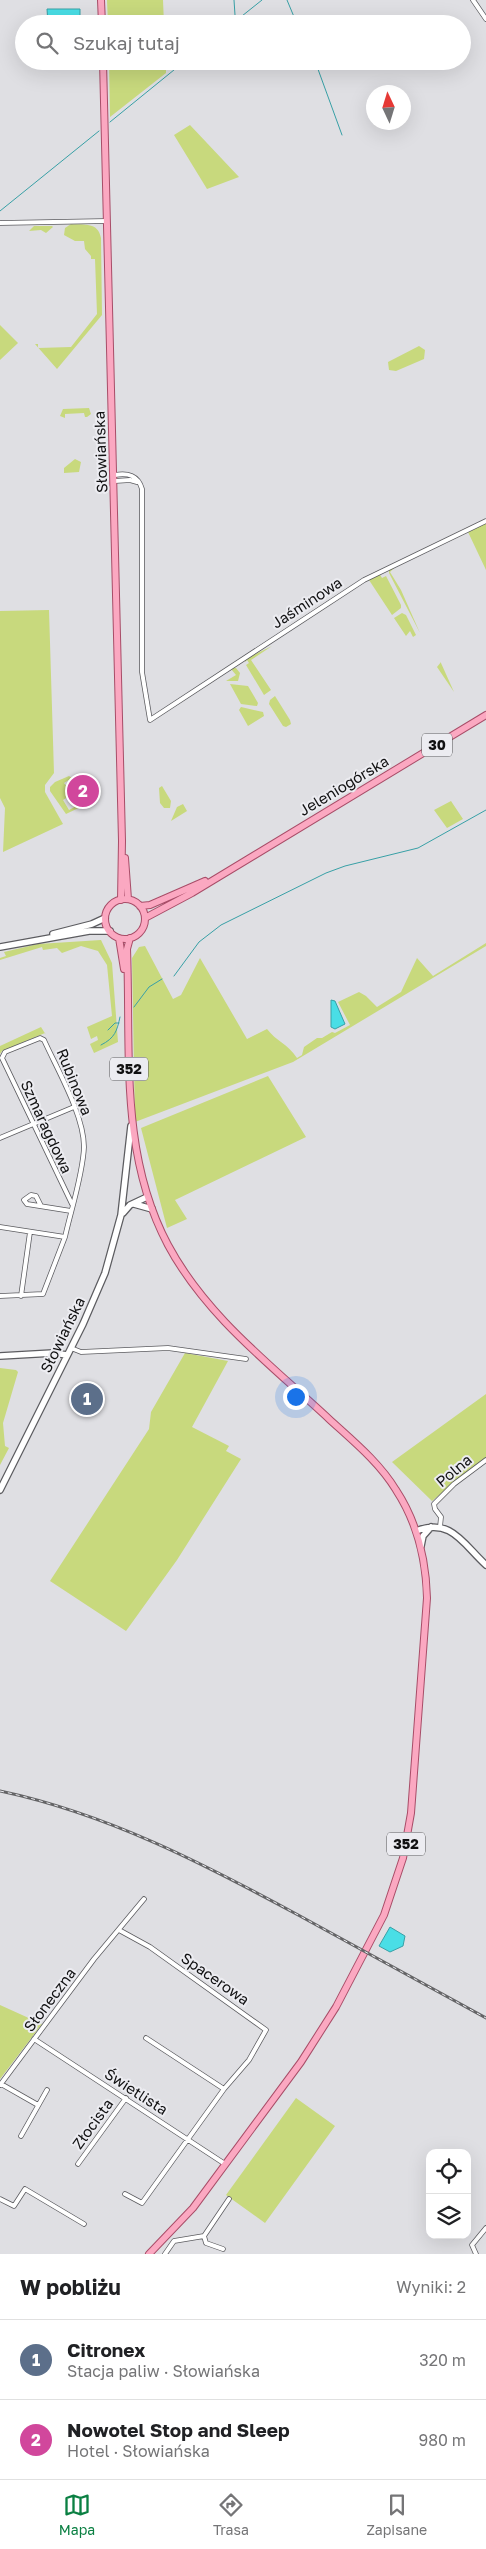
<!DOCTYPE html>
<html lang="pl">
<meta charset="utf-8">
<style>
body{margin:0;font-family:"Golos Text",sans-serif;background:#f6f6f6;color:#202124}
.controls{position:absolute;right:15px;bottom:15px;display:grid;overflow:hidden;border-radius:10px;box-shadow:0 5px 20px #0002}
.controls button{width:45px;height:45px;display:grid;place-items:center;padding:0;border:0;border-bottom:1px solid #e0e0e0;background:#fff;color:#202124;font:25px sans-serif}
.compass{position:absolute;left:366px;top:85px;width:45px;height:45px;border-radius:50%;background:#fff;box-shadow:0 5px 20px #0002;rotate:356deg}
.you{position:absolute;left:295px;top:1396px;width:18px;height:18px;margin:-12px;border:4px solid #fff;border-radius:50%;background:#1a73e8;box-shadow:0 0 0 8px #1a73e833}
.badge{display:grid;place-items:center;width:32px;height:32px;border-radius:50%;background:#0b8043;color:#fff;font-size:16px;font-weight:700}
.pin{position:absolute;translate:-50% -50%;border:2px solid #fff;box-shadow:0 1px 5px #0006}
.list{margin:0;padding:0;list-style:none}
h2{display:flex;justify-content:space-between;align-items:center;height:65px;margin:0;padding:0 20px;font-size:21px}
h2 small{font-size:16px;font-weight:400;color:#757577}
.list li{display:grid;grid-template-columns:32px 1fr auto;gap:15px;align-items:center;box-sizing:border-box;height:80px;padding:0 20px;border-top:1px solid #e0e0e0}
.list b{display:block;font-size:19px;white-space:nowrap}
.list p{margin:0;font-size:16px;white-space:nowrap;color:#757577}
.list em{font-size:16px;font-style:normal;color:#757577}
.icon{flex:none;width:28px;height:28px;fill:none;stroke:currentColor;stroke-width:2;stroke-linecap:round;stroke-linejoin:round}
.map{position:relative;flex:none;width:486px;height:2254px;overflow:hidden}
.search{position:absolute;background:#fff;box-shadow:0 5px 20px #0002;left:15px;right:15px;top:15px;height:55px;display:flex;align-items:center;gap:12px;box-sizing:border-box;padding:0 18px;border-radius:28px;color:#757577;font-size:19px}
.sheet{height:225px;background:#fff}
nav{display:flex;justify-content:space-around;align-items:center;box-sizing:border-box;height:70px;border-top:1px solid #e0e0e0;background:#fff;font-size:14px;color:#757577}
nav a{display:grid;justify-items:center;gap:2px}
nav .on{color:#0b8043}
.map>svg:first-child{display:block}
.green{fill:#c8d97d}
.water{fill:#49dee6;stroke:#38a0a6}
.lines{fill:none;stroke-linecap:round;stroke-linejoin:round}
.stream{stroke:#38a0a6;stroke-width:1}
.street-casing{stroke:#5c5c60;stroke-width:5.5}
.secondary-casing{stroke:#5c5c60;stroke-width:8}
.primary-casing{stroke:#a84d68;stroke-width:8}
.street{stroke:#fff;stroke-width:4}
.secondary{stroke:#fff;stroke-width:5.5}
.primary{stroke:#fba8c1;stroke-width:6}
.rail-casing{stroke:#646466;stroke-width:3}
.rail{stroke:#ececf1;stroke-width:1;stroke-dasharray:4;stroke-linecap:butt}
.labels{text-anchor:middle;stroke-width:4;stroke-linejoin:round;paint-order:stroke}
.shield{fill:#ececf1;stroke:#535355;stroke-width:1}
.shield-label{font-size:14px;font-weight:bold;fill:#111112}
.street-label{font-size:15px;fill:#111112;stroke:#ececf1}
</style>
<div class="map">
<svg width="486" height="2254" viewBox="0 0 486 2254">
<rect width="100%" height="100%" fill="#dfdfe3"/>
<path class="green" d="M107 0H163L164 24H108Z
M109 61H166V73L110 117Z
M190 125 239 177 207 189 174 135Z
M71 224C85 225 98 222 101 238L102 315 57 369 35 344H38V348L71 347 97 314 95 259H91V256L85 249 84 241H75L64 235 65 228Z
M34 226H52L53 227 46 233 41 230 29 231Z
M0 325 18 343 0 360Z
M419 346 425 350 424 359 396 371 389 370 388 362Z
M89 408 91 414 87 417H85L84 413 65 414V418L60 416 63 409Z
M75 459 81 462 79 472 64 473V468Z
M486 523V570L468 532 453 539Z
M395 567 390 572 401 590 420 633 389 573V570Z
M379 573 382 578 386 576 401 605V608L392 615 369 580 365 581Z
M49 610 54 773 45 785V792L63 824 3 852 5 808 0 798V611Z
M402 613 406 615 416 635 413 637 410 631 406 636 394 618Z
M272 646 251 660 271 690 264 695 246 665 249 663 247 660 245 662V659Z
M441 662V663L454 692 437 667Z
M232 668H236L240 673 238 681H226L236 675 231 669 162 715Z
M230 684 248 686 258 703 257 706 241 704Z
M275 696 290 720 291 724 286 727 283 726 269 704 270 700Z
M241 707 263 712 264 716 248 726 239 710Z
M69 776 72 778 64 783 73 794 63 800 69 810 89 799 91 802 66 814 50 791V787L55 782Z
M162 786 171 801 170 808H164L160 803 159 788Z
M451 801 463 819 447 828 434 810Z
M183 804 187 811 171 821 177 807Z
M101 940 112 963 118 1042 94 1053 90 1044 98 1040 97 1036 91 1039 87 1027 112 1016 107 965 98 951 81 946 62 953 57 948 43 950 42 947 0 960V958L6 956 4 952 38 944Z
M486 943V946L293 1062 135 1122 132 958 139 947 145 946 173 999 181 995 200 958 247 1039 267 1029C276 1041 288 1044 297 1058L302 1055 304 1047 317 1038H322L332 1032 335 1033 350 1025 338 1002 359 992 366 996 377 1007 401 992 417 958 433 976Z
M41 1027 46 1035 45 1033 2 1051 0 1054V1046Z
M268 1076 306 1137 175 1200 187 1219 167 1228 141 1128Z
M185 1353 228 1361 192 1427 229 1446 226 1451 241 1459 177 1560 126 1631 50 1581 149 1429 151 1412Z
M0 1368 16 1370 18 1372 3 1423 5 1446 9 1448 0 1465Z
M486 1394V1457L432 1501 392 1462Z
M0 2005 42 2024 0 2079Z
M296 2098 335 2126 265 2223 226 2195Z"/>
<path class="water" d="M47 9H80V24H48Z
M331 1000 335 1001 345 1024 335 1029 331 1027Z
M390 1927 405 1936 403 1946 390 1952 379 1946Z"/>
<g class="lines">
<path class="stream" d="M234 0 235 15 238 18
M287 0 297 24
M232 24 262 0
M315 61 342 135
M110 122 185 61
M0 211 99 131
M174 976 199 942 221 925 326 873 345 866 418 848 486 810
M134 1007 149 987 162 979
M108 1030 115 1023H119
M101 1045C115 1038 117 1031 120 1017"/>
<defs>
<path id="street" d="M473 0 486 19
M0 223 107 221
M115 475C128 473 138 475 142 489V672L150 720 364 580 486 521
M115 481 130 480 137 482
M0 1138 74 1107
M41 1206 36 1196 31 1195 24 1200 27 1204 71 1211
M0 1227 65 1237 43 1294 0 1296
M65 1237C71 1210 83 1174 84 1147 84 1115 57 1069 44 1040L40 1038 5 1052 2 1058 72 1204
M21 1296 30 1232
M71 1348 81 1352 168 1348 246 1359
M440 1527 441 1517 435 1509 434 1504 454 1484 486 1460
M119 1930 150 1947 266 2030 249 2060 224 2089 142 2203 125 2194
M146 2038 224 2089
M34 2039 225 2164
M1 2084 38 2105
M0 2085 94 1959 144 1899
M21 2136 47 2090
M78 2164 126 2098
M0 2199 14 2206 25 2189 84 2224
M204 2236 206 2243 223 2249
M165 2254 174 2241 204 2236 229 2199
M476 2254 472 2245 486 2228"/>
<path id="secondary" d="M53 934 92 924 105 918
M0 947 89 931H110
M134 1204 152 1209
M123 1213 130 1205 147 1197
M0 1356 53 1353 67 1355
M0 1490 83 1324 105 1273 121 1215 131 1126
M416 1531C451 1517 463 1544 486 1565
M421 1546 423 1536 431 1527"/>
<path id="primary" d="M101 0 102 24
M103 61 122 841 121 900
M125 858 128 899
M105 919a20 20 0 1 1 40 0a20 20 0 1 1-40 0Z
M140 906 150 905 205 881
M145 918 192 893 486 715
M119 938 124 969
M130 938 127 949C131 1050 119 1153 168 1245 206 1316 271 1365 329 1419 353 1441 379 1462 396 1490 417 1522 426 1560 427 1598L411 1813 403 1858 384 1915 336 2007 301 2062 193 2208 149 2254"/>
</defs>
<use href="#street" class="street-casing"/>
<use href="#secondary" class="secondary-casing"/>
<use href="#primary" class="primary-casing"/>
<use href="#street" class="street"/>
<use href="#secondary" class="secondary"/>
<use href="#primary" class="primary"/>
<defs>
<path id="rail" d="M0 1791C108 1814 204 1864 300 1916 362 1950 424 1984 486 2018"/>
</defs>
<use href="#rail" class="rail-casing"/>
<use href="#rail" class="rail"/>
</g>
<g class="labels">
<g class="shield">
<rect x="422" y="733.5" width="30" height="23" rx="4"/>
<rect x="110" y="1057.5" width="38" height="23" rx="4"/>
<rect x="387" y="1832.5" width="38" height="23" rx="4"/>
</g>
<g class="shield-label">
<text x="437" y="750">30</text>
<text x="129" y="1074">352</text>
<text x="406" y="1849">352</text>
</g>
<g class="street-label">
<text transform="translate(101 452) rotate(-92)" y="5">Słowiańska</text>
<text transform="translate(307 603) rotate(-33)" y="5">Jaśminowa</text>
<text transform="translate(344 786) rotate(-31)" y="5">Jeleniogórska</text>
<text transform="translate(74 1082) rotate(68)" y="5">Rubinowa</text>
<text transform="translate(46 1127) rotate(65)" y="5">Szmaragdowa</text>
<text transform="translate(63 1335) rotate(-64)" y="5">Słowiańska</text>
<text transform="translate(454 1471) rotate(-40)" y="5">Polna</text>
<text transform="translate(215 1979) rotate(35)" y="5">Spacerowa</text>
<text transform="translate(50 2000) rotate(-53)" y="5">Słoneczna</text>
<text transform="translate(136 2092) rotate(33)" y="5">Świetlista</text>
<text transform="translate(93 2124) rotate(-54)" y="5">Złocista</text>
</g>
</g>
</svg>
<div class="controls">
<button><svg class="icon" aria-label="locate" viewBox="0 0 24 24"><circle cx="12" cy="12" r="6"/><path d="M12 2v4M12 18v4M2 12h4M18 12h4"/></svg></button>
<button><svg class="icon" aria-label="layers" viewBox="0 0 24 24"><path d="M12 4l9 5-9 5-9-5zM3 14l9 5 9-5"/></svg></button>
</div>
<svg class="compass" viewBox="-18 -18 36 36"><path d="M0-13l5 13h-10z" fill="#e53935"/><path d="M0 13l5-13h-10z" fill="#757577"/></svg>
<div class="you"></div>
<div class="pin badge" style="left:87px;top:1399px;background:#5c6f8a">1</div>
<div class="pin badge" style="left:83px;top:791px;background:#d1479c">2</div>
<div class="search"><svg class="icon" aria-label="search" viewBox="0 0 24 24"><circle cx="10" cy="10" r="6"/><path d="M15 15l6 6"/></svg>Szukaj tutaj</div>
</div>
<section class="sheet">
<h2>W pobliżu<small>Wyniki: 2</small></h2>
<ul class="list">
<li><span class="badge" style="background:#5c6f8a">1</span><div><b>Citronex</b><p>Stacja paliw · Słowiańska</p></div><em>320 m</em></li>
<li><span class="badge" style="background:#d1479c">2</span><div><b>Nowotel Stop and Sleep</b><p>Hotel · Słowiańska</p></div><em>980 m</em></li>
</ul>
</section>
<nav>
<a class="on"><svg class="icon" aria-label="map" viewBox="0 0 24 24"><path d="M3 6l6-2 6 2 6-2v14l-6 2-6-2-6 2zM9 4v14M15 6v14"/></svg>Mapa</a>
<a><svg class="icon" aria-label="directions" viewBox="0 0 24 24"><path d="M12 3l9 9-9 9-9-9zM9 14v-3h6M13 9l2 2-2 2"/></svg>Trasa</a>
<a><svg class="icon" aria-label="saved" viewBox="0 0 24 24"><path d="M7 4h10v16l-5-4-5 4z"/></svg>Zapisane</a>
</nav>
